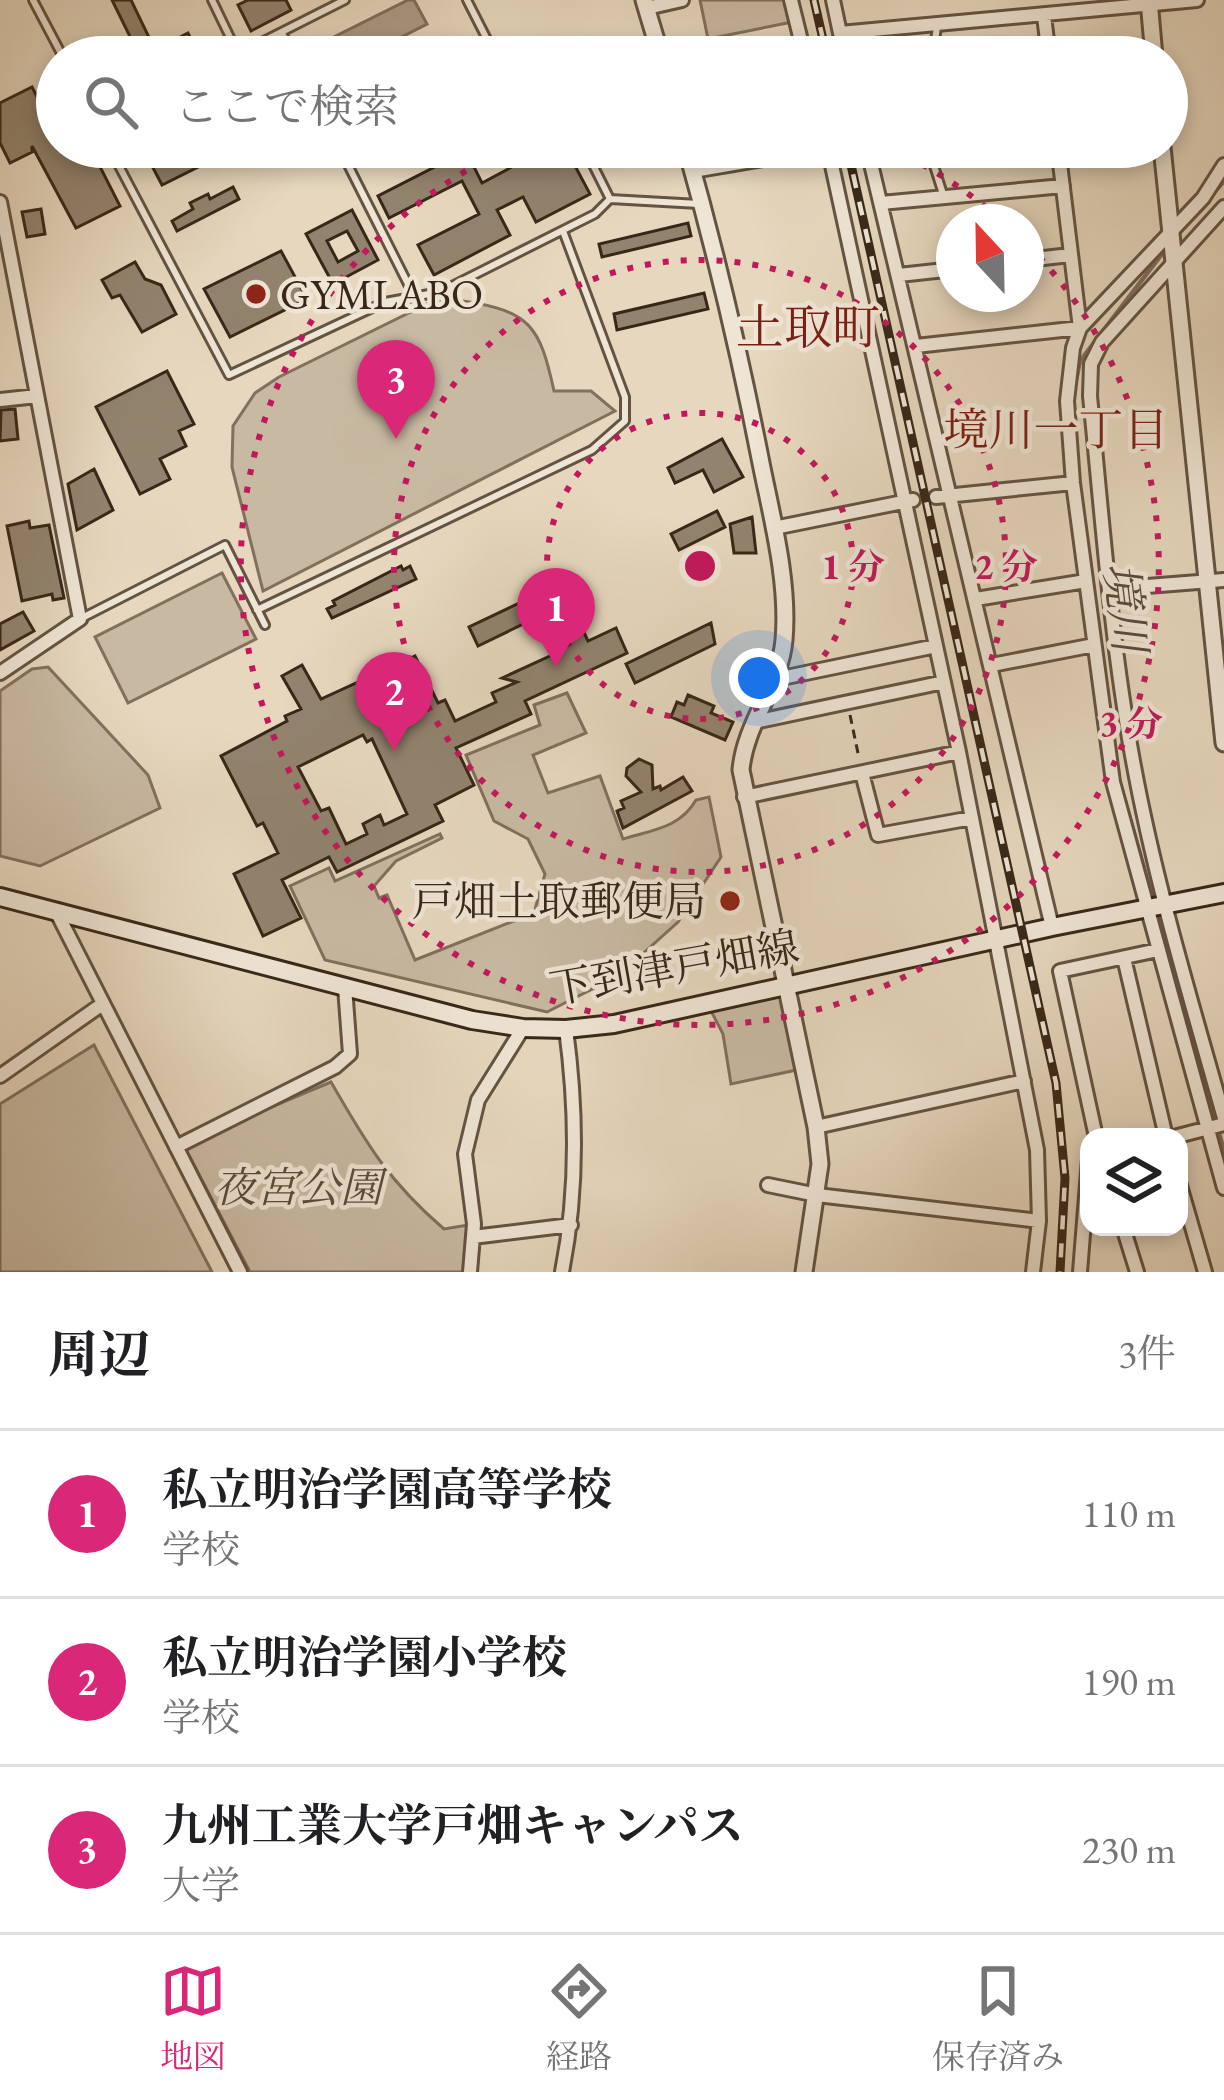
<!DOCTYPE html>
<html lang="ja">
<meta charset="utf-8">
<style>
body{margin:0;font-family:"EB Garamond","Noto Serif JP",serif;background:#f6f6f6;color:#202124}
.controls{position:absolute;right:36px;bottom:36px;display:grid;overflow:hidden;border-radius:24px;box-shadow:0 6px 18px #0003}
.controls button{width:108px;height:108px;display:grid;place-items:center;padding:0;border:0;border-bottom:3px solid #e0e0e0;background:#fff;color:#202124;font:60px sans-serif}
.compass{position:absolute;left:936px;top:204px;width:108px;height:108px;border-radius:50%;background:#fff;box-shadow:0 6px 18px #0003;rotate:338deg}
.you{position:absolute;left:759px;top:678px;width:42px;height:42px;margin:-30px;border:9px solid #fff;border-radius:50%;background:#1a73e8;box-shadow:0 0 0 18px #1a73e833}
.badge{display:grid;place-items:center;width:78px;height:78px;border-radius:50%;background:#db2777;color:#fff;font-size:39px;font-weight:700}
.pin{position:absolute;translate:-50% -99px;filter:drop-shadow(0 3px 6px #0008)}
.pin::after{content:'';position:absolute;top:63px;width:42px;height:36px;background:inherit;clip-path:polygon(0 0,100% 0,50% 100%)}
.list{margin:0;padding:0;list-style:none}
h2{display:flex;justify-content:space-between;align-items:center;height:156px;margin:0;padding:0 48px;font-size:51px}
h2 small{font-size:39px;font-weight:400;color:#757577}
.list li{display:grid;grid-template-columns:78px 1fr auto;gap:36px;align-items:center;box-sizing:border-box;height:168px;padding:0 48px;border-top:3px solid #e0e0e0}
.list b{display:block;font-size:45px;white-space:nowrap}
.list p{margin:0;font-size:39px;white-space:nowrap;color:#757577}
.list em{font-size:39px;font-style:normal;color:#757577}
.icon{flex:none;width:66px;height:66px;fill:none;stroke:currentColor;stroke-width:2;stroke-linecap:round;stroke-linejoin:round}
.map{position:relative;flex:none;width:1224px;height:1272px;overflow:hidden}
.search{position:absolute;background:#fff;box-shadow:0 6px 18px #0003;left:36px;right:36px;top:36px;height:132px;display:flex;align-items:center;gap:30px;box-sizing:border-box;padding:0 42px;border-radius:66px;color:#757577;font-size:45px}
.sheet{height:660px;background:#fff}
nav{display:flex;justify-content:space-around;align-items:center;box-sizing:border-box;height:168px;border-top:3px solid #e0e0e0;background:#fff;font-size:33px;color:#757577}
nav a{display:grid;justify-items:center;gap:6px}
nav .on{color:#db2777}
.map>svg:first-child{display:block}
.green{fill:#c8b9a2;stroke:#80705d;stroke-width:3}
.water{fill:#ab9b86;stroke:#7d6d5a;stroke-width:3}
.lines{fill:none;stroke-linecap:round;stroke-linejoin:round}
.stream{stroke:#7d6d5a;stroke-width:4.5}
.building{fill:#92836e;stroke:#382718;stroke-width:3;fill-rule:evenodd}
.service-casing{stroke:#645342;stroke-width:12}
.minor-casing{stroke:#645342;stroke-width:18}
.tertiary-casing{stroke:#645342;stroke-width:21}
.secondary-casing{stroke:#382718;stroke-width:22}
.path{stroke:#382718;stroke-width:3;stroke-dasharray:9 6;stroke-linecap:butt}
.service{stroke:#efe5d5;stroke-width:6}
.minor{stroke:#efe5d5;stroke-width:12}
.tertiary{stroke:#efe5d5;stroke-width:15}
.secondary{stroke:#efe5d5;stroke-width:16}
.rail-casing{stroke:#382718;stroke-width:9}
.rail{stroke:#efe5d5;stroke-width:4.5;stroke-dasharray:14;stroke-linecap:butt}
.ring{fill:none;stroke:#c2185b;stroke-width:6;stroke-dasharray:6 12}
.poi-dot{fill:#8f2418;stroke:#efe5d5;stroke-width:4.5}
.labels{text-anchor:middle;stroke-width:9;stroke-linejoin:round;paint-order:stroke}
.poi-label{font-size:42px;fill:#382718;stroke:#efe5d5;text-anchor:start}
.street-label{font-size:42px;fill:#382718;stroke:#efe5d5}
.park-label{font-size:42px;font-style:italic;fill:#5c4c3a;stroke:#efe5d5}
.neighbourhood-label{font-size:45px;fill:#7a1f14;stroke:#efe5d5}
.water-label{font-size:45px;font-style:italic;fill:#5a4a39;stroke:#efe5d5}
.quarter-label{font-size:48px;fill:#7a1f14;stroke:#efe5d5}
.centre{fill:#c2185b;stroke:#efe5d5;stroke-width:6}
.ring-label{font-size:36px;text-anchor:middle;font-weight:bold;fill:#c2185b;stroke:#efe5d5;stroke-width:9;stroke-linejoin:round;paint-order:stroke}
</style>
<div class="map">
<svg width="1224" height="1272" viewBox="0 0 1224 1272">
<rect width="100%" height="100%" fill="#e6d7be"/>
<filter id="stains"><feTurbulence type="fractalNoise" baseFrequency=".00167" numOctaves="4"/><feColorMatrix values="0 0 0 0 .2 0 0 0 0 .09 0 0 0 0 .02 0 0 0 .5 -.17"/></filter>
<radialGradient id="worn" r=".72"><stop offset=".6" stop-color="#630" stop-opacity="0"/><stop offset="1" stop-color="#630" stop-opacity=".3"/></radialGradient>
<path class="green" d="M700 0H787L792 22 708 39Z
M463 301C530 311 540 326 554 391H591L615 411 263 591 232 467 233 426 255 393 279 377 431 302Z
M222 573 256 639 128 703 95 637Z
M48 667 148 775 160 808 40 866 0 856V691L32 669Z
M567 693 586 733 533 755 548 793 600 776 623 839C652 830 680 828 696 800L709 797 721 857 678 922 618 976 547 1012 325 960 290 886 329 868 335 881 440 834 442 838 396 861 374 886 379 898 387 895 415 960 534 913 545 874 528 839 494 821 466 755 540 725 534 705Z
M785 989 801 1069 731 1084 723 1034 709 1007Z
M94 1045 212 1272H0V1104Z
M331 1082C366 1143 389 1182 444 1229L474 1224 467 1272H250L183 1144Z"/>
<path class="water" d="M408 0H414L427 24 362 57H334L326 41Z"/>
<g class="lines">
<path class="stream" d="M1175 237 1224 181
M1074 390 1080 361 1168 246
M1083 514 1115 752
M1121 787 1154 903
M1157 914 1224 1151"/>
</g>
<path class="building" d="M112 0H131L155 50 188 33 194 45 171 57H140Z
M248 0H286L291 10 251 31 238 5Z
M32 87 54 130 57 128V147H90L120 206 76 228 32 146V152L10 163 0 143V103Z
M142 147H190L200 166 162 185Z
M529 147H565L590 194 536 222 523 197 497 210 510 235 434 275 418 245 479 214 462 181 389 218 378 196 466 151 482 183 510 168 505 159Z
M233 187 239 199 177 231 172 221 193 209 190 203 208 194 210 199Z
M41 209 45 234 27 237 22 212Z
M352 210 378 260 333 284 306 234ZM347 231 358 251 338 262 327 241Z
M688 223 691 236 602 257 599 244Z
M281 251 307 299 230 337 204 289Z
M135 262 145 279 161 285 176 314 142 332 120 295 112 298 102 280Z
M704 293 708 309 617 330 614 314Z
M167 371 194 424 179 431 186 446 160 459 170 479 140 494 96 407Z
M15 409 18 439 0 441 1 410Z
M722 439 743 477 714 492 703 470 675 483 668 468Z
M94 469 113 510 77 530 68 484Z
M717 511 725 527 679 550 671 534Z
M752 517 756 553H734L730 524Z
M29 521 30 528 49 525 64 598 53 600 52 594 22 601 7 526Z
M401 566 403 570 410 566 416 579 332 618 327 609 335 605 333 601Z
M551 588 562 609 571 605 588 641 616 628 627 653 525 701 531 714 456 748 474 785 435 805 443 821 337 872 329 857 282 880 301 918 263 936 234 874 278 853 263 823 257 826 221 756 287 721 285 716 301 709 282 676 302 665 321 699 415 656 438 703 445 700 455 721 496 702 492 693 517 682 502 678 552 655 550 651 561 645 546 613 478 646 469 627ZM363 735 367 742 372 739 407 814 384 825 380 815 363 824 367 834 346 844 329 808 321 811 298 767Z
M23 612 34 631 0 650V624Z
M711 623 715 644 635 683 626 664Z
M688 695 714 706 711 713 733 722 725 740 671 717 677 702 684 705Z
M639 759 652 765 653 789 660 786 661 790 683 777 692 791 623 828 617 811 624 808 621 801 641 792 626 776 627 768Z"/>
<g class="lines">
<defs>
<path id="service" d="M33 0 63 57
M212 0 238 54
M467 0 496 57
M282 33 294 57
M232 57 345 0
M933 57 937 26
M109 147 229 375 385 302 440 292 595 214 610 199 699 204
M339 147 413 294
M584 147 610 199
M928 147 943 194
M257 610 592 450 625 421V397L563 231
M80 619 225 545 265 625"/>
<path id="minor" d="M791 0 805 57
M833 0 845 57
M647 8 682 0
M1044 16 1049 57
M840 33 1197 0
M828 147 959 752 1037 1150 1039 1221 1033 1272
M867 147 1052 927
M1224 165 1203 198 1080 328 1073 348 1067 401 1073 483 1113 782 1224 1188
M693 171 828 148
M0 202 80 619 0 673
M881 203 1063 186
M1224 207 1102 342 1091 364 1090 396C1102 517 1111 641 1133 761 1155 882 1191 1000 1224 1118
M1026 260 1070 255
M899 275 954 269
M916 346 1080 328 1058 147
M0 400 37 396
M936 497 1073 483
M774 528 913 500
M1109 589 1224 580
M976 599 1086 581
M992 665 1094 645
M772 680 936 646
M754 722 944 682
M862 773 878 835 972 818
M744 797 959 752
M56 911 240 1272
M1124 958 1166 1137
M0 1076 101 1005
M816 1127 1024 1081
M1096 1137 1060 971 1158 950
M1174 1137 1224 1124
M176 1147 335 1067 350 1054 345 987
M1179 1182 1205 1272
M768 1185 817 1195 1039 1221
M1123 1227 1137 1272
M473 1237 571 1225
M470 1272 474 1224 465 1154 478 1100 523 1028
M562 1272C578 1191 577 1111 566 1029
M1080 1272 1089 1159"/>
<path id="tertiary" d="M644 0 661 57
M1149 0 1154 57
M686 147C716 253 741 360 762 468 773 522 789 584 784 640 780 686 745 723 741 770L816 1127 820 1164 804 1272
M1162 147 1224 743"/>
<path id="secondary" d="M0 897 472 1020 523 1028 566 1029 614 1024 1052 927 1224 893"/>
</defs>
<use href="#service" class="service-casing"/>
<use href="#minor" class="minor-casing"/>
<use href="#tertiary" class="tertiary-casing"/>
<use href="#secondary" class="secondary-casing"/>
<path class="path" d="M850 715 859 758"/>
<use href="#service" class="service"/>
<use href="#minor" class="minor"/>
<use href="#tertiary" class="tertiary"/>
<use href="#secondary" class="secondary"/>
<defs>
<path id="rail" d="M814 0 827 57
M847 147 1056 1083 1065 1178 1060 1272"/>
</defs>
<use href="#rail" class="rail-casing"/>
<use href="#rail" class="rail"/>
</g>
<g class="ring">
<circle cx="700" cy="566" r="153"/>
<circle cx="700" cy="566" r="306"/>
<path d="M890 148A459 459 0 0 1 1001 220M1027 244A459 459 0 1 1 510 148"/>
</g>
<g class="poi-dot">
<circle cx="256" cy="294" r="12"/>
<circle cx="730" cy="901" r="12"/>
</g>
<g class="labels">
<g class="poi-label">
<text x="280" y="309">GYMLABO</text>
<text x="706" y="916" text-anchor="end">戸畑土取郵便局</text>
</g>
<g class="street-label">
<text transform="translate(674 967) rotate(-10)" y="15">下到津戸畑線</text>
</g>
<g class="park-label">
<text x="298" y="1202">夜宮公園</text>
</g>
<g class="neighbourhood-label">
<text x="1056" y="445">境川一丁目</text>
</g>
<g class="water-label">
<text transform="translate(1126 607) rotate(83)" y="16">境川</text>
</g>
<g class="quarter-label">
<text x="808" y="344">土取町</text>
</g>
</g>
<circle cx="700" cy="566" r="18" class="centre"/>
<g class="ring-label">
<text x="853" y="579">1 分</text>
<text x="1006" y="579">2 分</text>
<text x="1131" y="736">3 分</text>
</g>
<rect width="100%" height="100%" filter="url(#stains)"/>
<rect width="100%" height="100%" fill="url(#worn)"/>
</svg>
<div class="controls">
<button><svg class="icon" aria-label="layers" viewBox="0 0 24 24"><path d="M12 4l9 5-9 5-9-5zM3 14l9 5 9-5"/></svg></button>
</div>
<svg class="compass" viewBox="-18 -18 36 36"><path d="M0-13l5 13h-10z" fill="#e53935"/><path d="M0 13l5-13h-10z" fill="#757577"/></svg>
<div class="you"></div>
<div class="pin badge" style="left:556px;top:667px">1</div>
<div class="pin badge" style="left:394px;top:751px">2</div>
<div class="pin badge" style="left:396px;top:439px">3</div>
<div class="search"><svg class="icon" aria-label="search" viewBox="0 0 24 24"><circle cx="10" cy="10" r="6"/><path d="M15 15l6 6"/></svg>ここで検索</div>
</div>
<section class="sheet">
<h2>周辺<small>3件</small></h2>
<ul class="list">
<li><span class="badge">1</span><div><b>私立明治学園高等学校</b><p>学校</p></div><em>110 m</em></li>
<li><span class="badge">2</span><div><b>私立明治学園小学校</b><p>学校</p></div><em>190 m</em></li>
<li><span class="badge">3</span><div><b>九州工業大学戸畑キャンパス</b><p>大学</p></div><em>230 m</em></li>
</ul>
</section>
<nav>
<a class="on"><svg class="icon" aria-label="map" viewBox="0 0 24 24"><path d="M3 6l6-2 6 2 6-2v14l-6 2-6-2-6 2zM9 4v14M15 6v14"/></svg>地図</a>
<a><svg class="icon" aria-label="directions" viewBox="0 0 24 24"><path d="M12 3l9 9-9 9-9-9zM9 14v-3h6M13 9l2 2-2 2"/></svg>経路</a>
<a><svg class="icon" aria-label="saved" viewBox="0 0 24 24"><path d="M7 4h10v16l-5-4-5 4z"/></svg>保存済み</a>
</nav>
